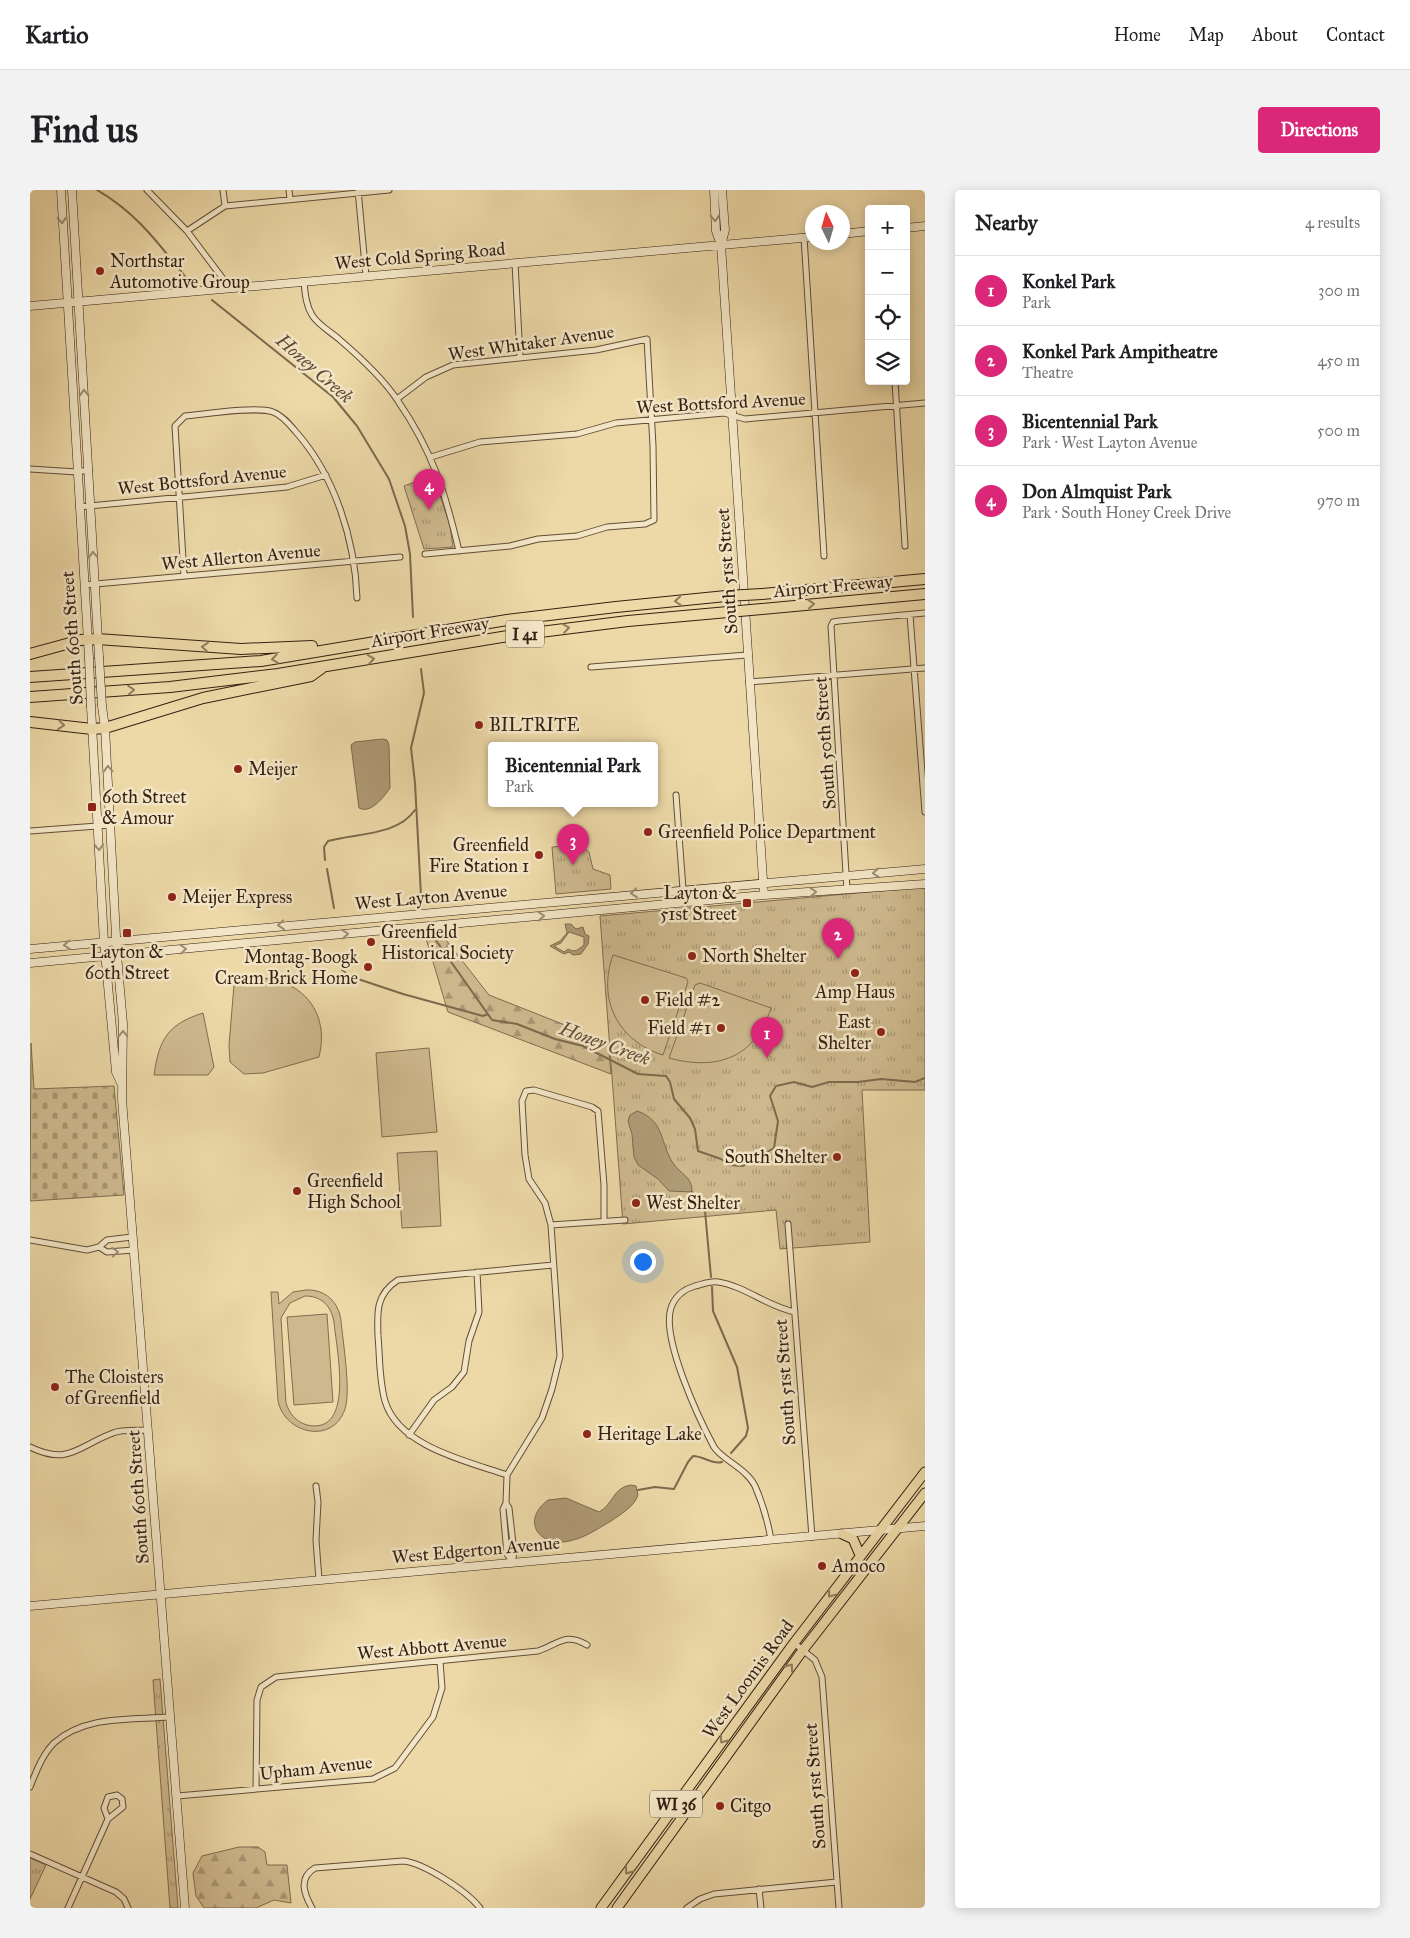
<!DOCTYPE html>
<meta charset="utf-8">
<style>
body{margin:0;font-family:"IM FELL Great Primer",serif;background:#f2f2f2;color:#202124}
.controls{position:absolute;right:15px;top:15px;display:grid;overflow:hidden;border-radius:5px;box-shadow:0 2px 12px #0003}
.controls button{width:45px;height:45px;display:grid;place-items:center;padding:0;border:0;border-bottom:1px solid #e0e0e0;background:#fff;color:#202124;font:25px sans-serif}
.compass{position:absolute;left:775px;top:15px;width:45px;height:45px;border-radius:50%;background:#fff;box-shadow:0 2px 12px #0003;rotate:355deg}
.you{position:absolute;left:612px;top:1071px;width:18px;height:18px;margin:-12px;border:4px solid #fff;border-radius:50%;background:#1a73e8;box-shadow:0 0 0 8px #1a73e833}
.badge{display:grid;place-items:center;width:32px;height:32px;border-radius:50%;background:#db2777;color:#fff;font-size:16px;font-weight:700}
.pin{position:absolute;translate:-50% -41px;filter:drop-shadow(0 1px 2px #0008)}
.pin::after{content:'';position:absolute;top:26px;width:18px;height:15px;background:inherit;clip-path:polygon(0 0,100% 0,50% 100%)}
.popup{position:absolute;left:458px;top:552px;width:170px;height:65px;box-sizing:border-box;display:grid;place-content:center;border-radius:5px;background:#fff;filter:drop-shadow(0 1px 4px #0005);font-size:16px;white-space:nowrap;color:#757577}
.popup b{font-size:19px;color:#202124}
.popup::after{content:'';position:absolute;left:50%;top:100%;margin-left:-10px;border:10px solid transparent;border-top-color:#fff}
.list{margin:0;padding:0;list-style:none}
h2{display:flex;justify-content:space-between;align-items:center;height:65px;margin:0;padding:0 20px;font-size:21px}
h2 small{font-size:16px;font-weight:400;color:#757577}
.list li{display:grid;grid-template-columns:32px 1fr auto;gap:15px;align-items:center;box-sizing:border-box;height:70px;padding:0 20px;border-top:1px solid #e0e0e0}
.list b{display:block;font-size:19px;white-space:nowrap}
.list p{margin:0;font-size:16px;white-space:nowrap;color:#757577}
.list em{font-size:16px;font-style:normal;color:#757577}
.icon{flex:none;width:28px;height:28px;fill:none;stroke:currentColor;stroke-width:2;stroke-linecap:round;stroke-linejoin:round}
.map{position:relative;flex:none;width:895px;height:1718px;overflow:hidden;border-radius:5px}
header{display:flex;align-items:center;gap:30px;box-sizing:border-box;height:70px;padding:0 25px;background:#fff;border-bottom:1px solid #e0e0e0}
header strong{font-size:24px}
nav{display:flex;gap:28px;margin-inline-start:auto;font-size:18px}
.intro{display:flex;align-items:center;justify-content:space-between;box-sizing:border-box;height:120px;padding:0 30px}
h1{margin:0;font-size:35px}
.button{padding:12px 22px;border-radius:5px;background:#db2777;color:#fff;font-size:18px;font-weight:700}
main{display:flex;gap:30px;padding:0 30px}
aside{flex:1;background:#fff;border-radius:5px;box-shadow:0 2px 12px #0003}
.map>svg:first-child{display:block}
.grass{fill:url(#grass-tufts);stroke:#816c50}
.forest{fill:url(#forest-firs);stroke:#816c50}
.cemetery{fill:url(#cemetery-stones);stroke:#816c50}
.garden{fill:#ceb98e;stroke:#816c50;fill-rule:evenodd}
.water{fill:#ae9a75;stroke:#7d694d;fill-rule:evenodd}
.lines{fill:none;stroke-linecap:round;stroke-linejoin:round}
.stream{stroke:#7d694d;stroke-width:2}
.street-casing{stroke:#624e38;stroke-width:7}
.secondary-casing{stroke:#341f12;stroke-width:9}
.primary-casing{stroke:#341f12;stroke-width:11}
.highway-casing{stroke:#341f12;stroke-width:12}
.street{stroke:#f3e6c6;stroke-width:5}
.secondary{stroke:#f3e6c6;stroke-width:8}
.primary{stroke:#edd9a8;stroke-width:9}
.highway{stroke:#edd9a8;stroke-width:10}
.secondary-bridge-casing{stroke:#341f12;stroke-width:9;stroke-linecap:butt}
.highway-bridge-casing{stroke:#341f12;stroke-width:12;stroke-linecap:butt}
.secondary-bridge{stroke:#f3e6c6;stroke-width:8}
.highway-bridge{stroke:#edd9a8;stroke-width:10}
.oneway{stroke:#9d8c75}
.oneway2{stroke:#907c5d}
.poi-dot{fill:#8f2418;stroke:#f3e6c6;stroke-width:2}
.labels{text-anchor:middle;stroke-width:5;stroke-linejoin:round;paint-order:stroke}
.shield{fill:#f3e6c6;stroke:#6d5b48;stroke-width:1}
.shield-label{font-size:16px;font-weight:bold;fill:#341f12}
.street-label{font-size:18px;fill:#341f12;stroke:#f3e6c6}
.poi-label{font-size:18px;fill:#341f12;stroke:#f3e6c6;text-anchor:start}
.water-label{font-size:19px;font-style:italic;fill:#5f4a35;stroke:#f3e6c6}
</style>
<header>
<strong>Kartio</strong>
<nav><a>Home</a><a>Map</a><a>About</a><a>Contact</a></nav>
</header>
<div class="intro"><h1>Find us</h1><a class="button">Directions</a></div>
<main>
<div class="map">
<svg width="895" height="1718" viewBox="0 0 895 1718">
<defs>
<pattern id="grass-tufts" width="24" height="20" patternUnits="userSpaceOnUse" patternTransform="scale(1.25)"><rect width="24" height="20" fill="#ceb98e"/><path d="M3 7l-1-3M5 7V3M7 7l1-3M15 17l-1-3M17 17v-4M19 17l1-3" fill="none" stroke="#a89673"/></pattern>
<pattern id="forest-firs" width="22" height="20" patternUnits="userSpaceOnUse" patternTransform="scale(1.25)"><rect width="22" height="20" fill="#ceb98e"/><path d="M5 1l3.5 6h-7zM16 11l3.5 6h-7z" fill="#a89673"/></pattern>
<pattern id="cemetery-stones" width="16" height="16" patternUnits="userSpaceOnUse" patternTransform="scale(1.25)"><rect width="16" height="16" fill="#ceb98e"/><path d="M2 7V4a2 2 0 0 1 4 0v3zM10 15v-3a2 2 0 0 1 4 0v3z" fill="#a89673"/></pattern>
</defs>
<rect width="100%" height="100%" fill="#edd9a8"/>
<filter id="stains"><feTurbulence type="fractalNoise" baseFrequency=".004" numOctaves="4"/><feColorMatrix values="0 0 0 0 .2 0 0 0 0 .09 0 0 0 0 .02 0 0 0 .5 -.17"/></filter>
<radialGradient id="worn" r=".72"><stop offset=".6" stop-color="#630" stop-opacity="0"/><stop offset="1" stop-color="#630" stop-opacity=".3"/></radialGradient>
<path class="grass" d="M403 285 420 335 423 357 394 359 374 296Z
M550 655 559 662 563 679 580 685 581 699 526 704 522 657Z
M895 697V900H832L840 1052 750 1059 746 1020 593 1034 570 726Z
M130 1489 148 1718H140L123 1490Z
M0 1668 16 1675 0 1709Z"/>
<path class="forest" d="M409 741 459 805 578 852 581 884 418 822 394 742Z
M209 1657H228L235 1662 237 1675H257L261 1713 244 1710 226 1718H174L166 1706 163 1683 172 1666Z"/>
<path class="cemetery" d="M1 853 4 899 84 896 94 1005 0 1011Z"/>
<path class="garden" d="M583 765 656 788 658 792 633 865C588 851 567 810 583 765Z
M230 788C274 790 300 824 289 867L233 883 214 884 200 872 199 855 204 795Z
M670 793 741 818C725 868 687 881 639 868L665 795Z
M173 823 184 877 178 885H124C129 849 138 834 173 823Z
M399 858 407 942 352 947 346 863Z
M407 961 411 1036 372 1038 367 963Z
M276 1100C295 1099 309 1112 311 1131 313 1152 321 1201 315 1219 303 1255 255 1244 248 1211L241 1102H248L249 1114 263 1102ZM275 1106C292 1106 301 1116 304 1132 306 1157 326 1246 277 1235 266 1232 259 1223 256 1213L251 1128 260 1113Z
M297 1124 303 1212 264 1215 257 1127Z"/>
<path class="water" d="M352 549 357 550 359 555 360 598C353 608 341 624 329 618L321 555 325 552Z
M535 734H541L546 739 553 737 555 744 559 746 558 754 551 764 543 765 539 762 534 764 520 756 530 751 537 743ZM539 742 554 747V755C547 760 546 763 538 759L534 762 524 756 531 753Z
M607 921C635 930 630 954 643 973 650 984 663 987 662 1002L639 1001 628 989 608 975 604 967 602 944 598 931 600 925Z
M601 1295 606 1296 608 1305C604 1317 591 1324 581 1331 569 1338 556 1347 543 1350 513 1360 488 1333 518 1310L536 1308 569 1322C583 1315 583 1297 601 1295Z"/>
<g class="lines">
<path class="stream" d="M67 0C108 24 128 53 157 89
M182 110 303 207 327 236 359 289 375 336 380 364 383 427
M391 479 394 503 381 558 385 593 391 706
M295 670 294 657 298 651C326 643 367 646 385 620
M297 679 304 718
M405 749 462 830 487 834 525 849 553 856 608 884 636 886 640 892 644 909 660 928 665 939 668 961 691 969 699 975 713 976 744 958 748 931 740 906 746 896 764 892 782 897 799 892H828L851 889 885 892 895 888
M309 766 312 780 322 787 373 804 453 826 458 824
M662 1002 667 1008
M671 1013 675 1021 681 1087
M682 1097 683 1121 707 1177 718 1238 716 1246 701 1263
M608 1300 625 1297 644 1299 658 1272 663 1266C674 1266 682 1275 692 1272"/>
<defs>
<path id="street" d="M117 0 157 41 200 98
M193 0 195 16
M259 0 260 9
M328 0 336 86
M157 41 195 16 359 0
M774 47 794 366
M485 73 490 167
M274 92C275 103 276 115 282 125 288 135 301 142 310 150 331 168 353 188 368 211 403 262 415 302 429 361
M865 191 875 356
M367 209 396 187 423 175 566 160 617 149 623 256 624 330 615 334 577 337 547 346 508 349 480 356 395 364
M401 267 450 252 547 244 586 233 694 223 715 229 895 213
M0 279 47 282 59 280
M49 317 257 297 296 285
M154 386 145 236 155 226C175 224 227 216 243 222 252 225 260 235 266 242 305 286 325 350 327 408
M54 395 370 367
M880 425 895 622
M561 477 717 465
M719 492 895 478
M646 605 653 699
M0 641 81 635
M817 700 801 436 803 432 809 431 895 423
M758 1034 782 1347
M521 1035 595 1030
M0 1050 57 1060 69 1057 77 1050 102 1047
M69 1057 77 1062 104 1060
M379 1245 404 1210 422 1197 434 1182 439 1151 449 1122 447 1082
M0 1257C39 1276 48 1256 83 1243 93 1239 107 1241 118 1240
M477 1285C436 1271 368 1256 355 1211 349 1190 350 1168 348 1146 347 1122 346 1104 368 1090L523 1075
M286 1296 288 1312 286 1350 289 1390
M476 1313 479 1318 484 1363 482 1372
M741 1350C738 1332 732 1312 725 1296 716 1278 691 1269 684 1257 669 1229 631 1148 641 1118 645 1106 655 1099 665 1096 673 1094 680 1091 688 1092 715 1096 738 1117 765 1122
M482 1372 477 1364 473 1319 476 1313 477 1285 512 1228 522 1199 530 1166 521 1035 515 1013 499 989 495 965 492 911 496 901 504 900 562 917 568 921 574 995V1031
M764 1453 785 1470 792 1487 809 1718
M0 1597C6 1582 12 1565 24 1553 55 1525 101 1530 139 1527
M226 1598 227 1510 231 1497 246 1487 508 1461C529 1454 535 1442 557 1455
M147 1606 343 1589 365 1578 403 1527 412 1498 410 1471
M0 1664 86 1702 94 1709 98 1718
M729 1699 731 1718
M38 1718 78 1629 93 1617 92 1609 87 1605 78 1607 74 1618 78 1629
M282 1718C274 1704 268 1688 285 1678L373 1671C394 1673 437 1701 450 1718
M657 1718 670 1709 684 1704 807 1692"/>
<path id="secondary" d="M31 0 59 468
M42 0 69 467
M684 0 686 41 691 55 734 705
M876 38 895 36
M812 44 839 41
M691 55 695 40 692 0
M0 116 782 47
M72 516 75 538 87 765 93 834 92 909 155 1718
M61 517 74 752 86 882 91 893
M0 759 895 679
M0 773 734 705 895 694
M0 1416 895 1336"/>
<path id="primary" d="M812 1344 823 1349 830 1365
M571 1718 764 1453 895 1282
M587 1718 773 1460 895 1303"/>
<path id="highway" d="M732 404 895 389
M732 419 895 404
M0 464 51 450 67 449 211 459 282 456
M0 487 231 471 477 430 586 417 696 406
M0 507 140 497 248 484 478 446 598 431 698 422
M0 532 62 539 75 538 173 508 281 486 292 478"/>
</defs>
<use href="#street" class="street-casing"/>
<use href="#secondary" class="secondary-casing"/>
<use href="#primary" class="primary-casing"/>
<use href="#highway" class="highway-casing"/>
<use href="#street" class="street"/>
<use href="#secondary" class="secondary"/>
<use href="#primary" class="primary"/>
<use href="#highway" class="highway"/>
<defs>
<path id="secondary-bridge" d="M69 467 72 516
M59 468 61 517"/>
<path id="highway-bridge" d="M696 406 732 404
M698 422 732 419"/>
</defs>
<use href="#secondary-bridge" class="secondary-bridge-casing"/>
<use href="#highway-bridge" class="highway-bridge-casing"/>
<use href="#secondary-bridge" class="secondary-bridge"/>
<use href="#highway-bridge" class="highway-bridge"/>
</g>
<defs><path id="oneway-chevron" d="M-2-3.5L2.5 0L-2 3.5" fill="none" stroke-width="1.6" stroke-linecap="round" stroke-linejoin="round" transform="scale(1.25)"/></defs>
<g class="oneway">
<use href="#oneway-chevron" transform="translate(685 28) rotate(87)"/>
<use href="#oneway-chevron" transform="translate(32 30) rotate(87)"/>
<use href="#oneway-chevron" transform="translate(54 203) rotate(-93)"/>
<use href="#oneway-chevron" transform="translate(63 365) rotate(-92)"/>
<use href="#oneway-chevron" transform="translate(78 579) rotate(-93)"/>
<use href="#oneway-chevron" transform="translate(69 657) rotate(87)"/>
<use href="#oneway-chevron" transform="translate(846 683) rotate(175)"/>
<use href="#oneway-chevron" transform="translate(783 702) rotate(-4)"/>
<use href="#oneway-chevron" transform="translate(604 703) rotate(175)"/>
<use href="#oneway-chevron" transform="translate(511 726) rotate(-5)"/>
<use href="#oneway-chevron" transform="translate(251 735) rotate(175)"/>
<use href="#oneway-chevron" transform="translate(315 744) rotate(-5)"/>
<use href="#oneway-chevron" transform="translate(37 755) rotate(175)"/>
<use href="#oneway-chevron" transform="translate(153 759) rotate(-5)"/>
<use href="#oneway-chevron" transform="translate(93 844) rotate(-90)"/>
<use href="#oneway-chevron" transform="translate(85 1062) rotate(-5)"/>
</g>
<g class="oneway2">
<use href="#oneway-chevron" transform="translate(648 411) rotate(175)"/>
<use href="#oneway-chevron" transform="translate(781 414) rotate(-5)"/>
<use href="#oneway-chevron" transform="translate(536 438) rotate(-8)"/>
<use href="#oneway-chevron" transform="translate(175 457) rotate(-176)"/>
<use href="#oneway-chevron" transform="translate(245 469) rotate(172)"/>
<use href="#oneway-chevron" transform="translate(341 469) rotate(-9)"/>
<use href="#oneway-chevron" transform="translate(101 500) rotate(-4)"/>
<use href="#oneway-chevron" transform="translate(31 535) rotate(6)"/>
<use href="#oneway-chevron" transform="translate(801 1404) rotate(127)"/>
<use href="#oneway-chevron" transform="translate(760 1477) rotate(-54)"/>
<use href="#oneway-chevron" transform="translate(693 1550) rotate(126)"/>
<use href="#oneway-chevron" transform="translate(598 1681) rotate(126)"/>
</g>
<g class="poi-dot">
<circle cx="70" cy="81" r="5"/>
<circle cx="449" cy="535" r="5"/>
<circle cx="208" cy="579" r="5"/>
<rect x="57" y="612" width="10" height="10" rx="2.5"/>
<circle cx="618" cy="642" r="5"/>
<circle cx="509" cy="665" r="5"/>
<circle cx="142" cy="707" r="5"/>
<rect x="712" y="708" width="10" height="10" rx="2.5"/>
<rect x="92" y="738" width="10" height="10" rx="2.5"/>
<circle cx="341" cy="752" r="5"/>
<circle cx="662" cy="766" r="5"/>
<circle cx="338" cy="777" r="5"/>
<circle cx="825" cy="783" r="5"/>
<circle cx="615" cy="810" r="5"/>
<circle cx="691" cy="838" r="5"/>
<circle cx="851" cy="842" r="5"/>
<circle cx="807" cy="967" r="5"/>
<circle cx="267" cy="1001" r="5"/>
<circle cx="606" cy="1013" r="5"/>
<circle cx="25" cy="1197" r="5"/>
<circle cx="557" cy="1244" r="5"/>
<circle cx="792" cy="1376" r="5"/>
<circle cx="690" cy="1616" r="5"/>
</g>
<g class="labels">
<g class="shield">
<rect x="476" y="430.5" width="38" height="27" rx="4"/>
<rect x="620" y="1600.5" width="52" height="27" rx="4"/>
</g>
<g class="shield-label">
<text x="495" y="450">I 41</text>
<text x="646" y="1620">WI 36</text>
</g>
<g class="street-label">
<text transform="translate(390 66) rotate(-5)" y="6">West Cold Spring Road</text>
<text transform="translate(501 153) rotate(-8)" y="6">West Whitaker Avenue</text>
<text transform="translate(691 213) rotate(-3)" y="6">West Bottsford Avenue</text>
<text transform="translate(172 290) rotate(-6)" y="6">West Bottsford Avenue</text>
<text transform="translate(211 367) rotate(-5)" y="6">West Allerton Avenue</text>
<text transform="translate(697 381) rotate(-94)" y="6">South 51st Street</text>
<text transform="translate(803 396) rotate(-5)" y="6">Airport Freeway</text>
<text transform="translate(400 442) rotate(-9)" y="6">Airport Freeway</text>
<text transform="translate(42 448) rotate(-94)" y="6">South 60th Street</text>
<text transform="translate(795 553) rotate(-94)" y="6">South 50th Street</text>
<text transform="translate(401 707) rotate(-5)" y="6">West Layton Avenue</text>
<text transform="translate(755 1192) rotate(-94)" y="6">South 51st Street</text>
<text transform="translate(108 1307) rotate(-94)" y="6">South 60th Street</text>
<text transform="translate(446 1360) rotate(-5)" y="6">West Edgerton Avenue</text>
<text transform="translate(402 1457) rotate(-5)" y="6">West Abbott Avenue</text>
<text transform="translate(718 1489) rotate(-54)" y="6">West Loomis Road</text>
<text transform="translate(286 1578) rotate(-6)" y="6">Upham Avenue</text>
<text transform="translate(785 1596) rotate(-94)" y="6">South 51st Street</text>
</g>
<g class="poi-label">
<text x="80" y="77">Northstar<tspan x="80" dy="21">Automotive Group</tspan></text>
<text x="459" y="541">BILTRITE</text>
<text x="218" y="585">Meijer</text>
<text x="72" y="613">60th Street<tspan x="72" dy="21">&amp; Amour</tspan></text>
<text x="628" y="648">Greenfield Police Department</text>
<text x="499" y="661" text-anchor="end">Greenfield<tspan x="499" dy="21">Fire Station 1</tspan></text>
<text x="707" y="709" text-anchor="end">Layton &amp;<tspan x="707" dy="21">51st Street</tspan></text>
<text x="152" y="713">Meijer Express</text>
<text x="351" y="748">Greenfield<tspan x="351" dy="21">Historical Society</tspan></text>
<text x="97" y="768" text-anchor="middle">Layton &amp;<tspan x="97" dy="21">60th Street</tspan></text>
<text x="672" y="772">North Shelter</text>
<text x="328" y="773" text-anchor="end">Montag-Boogk<tspan x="328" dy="21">Cream Brick Home</tspan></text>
<text x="825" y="808" text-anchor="middle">Amp Haus</text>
<text x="625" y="816">Field #2</text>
<text x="841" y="838" text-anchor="end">East<tspan x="841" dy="21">Shelter</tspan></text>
<text x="681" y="844" text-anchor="end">Field #1</text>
<text x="797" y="973" text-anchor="end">South Shelter</text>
<text x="277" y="997">Greenfield<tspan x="277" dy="21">High School</tspan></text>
<text x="616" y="1019">West Shelter</text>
<text x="35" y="1193">The Cloisters<tspan x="35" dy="21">of Greenfield</tspan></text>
<text x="567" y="1250">Heritage Lake</text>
<text x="802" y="1382">Amoco</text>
<text x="700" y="1622">Citgo</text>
</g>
<g class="water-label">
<text transform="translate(285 178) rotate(41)" y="7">Honey Creek</text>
<text transform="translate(575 853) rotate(20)" y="7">Honey Creek</text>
</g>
</g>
<rect width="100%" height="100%" filter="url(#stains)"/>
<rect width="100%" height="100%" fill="url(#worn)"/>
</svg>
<div class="controls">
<button>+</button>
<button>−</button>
<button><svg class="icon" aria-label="locate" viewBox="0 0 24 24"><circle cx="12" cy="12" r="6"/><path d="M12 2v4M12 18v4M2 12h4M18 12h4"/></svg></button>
<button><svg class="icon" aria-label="layers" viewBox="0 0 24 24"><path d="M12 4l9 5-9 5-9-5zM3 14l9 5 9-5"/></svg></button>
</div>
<svg class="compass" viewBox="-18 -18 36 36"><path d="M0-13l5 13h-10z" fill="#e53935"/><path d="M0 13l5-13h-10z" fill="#757577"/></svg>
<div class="you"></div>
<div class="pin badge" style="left:737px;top:868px">1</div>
<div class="pin badge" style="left:808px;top:769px">2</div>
<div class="pin badge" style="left:543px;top:675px">3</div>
<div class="popup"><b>Bicentennial Park</b>Park</div>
<div class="pin badge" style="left:399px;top:320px">4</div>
</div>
<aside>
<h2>Nearby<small>4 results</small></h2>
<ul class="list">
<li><span class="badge">1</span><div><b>Konkel Park</b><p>Park</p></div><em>300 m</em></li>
<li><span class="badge">2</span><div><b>Konkel Park Ampitheatre</b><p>Theatre</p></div><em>450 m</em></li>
<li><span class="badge">3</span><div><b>Bicentennial Park</b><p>Park · West Layton Avenue</p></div><em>500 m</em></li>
<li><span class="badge">4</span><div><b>Don Almquist Park</b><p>Park · South Honey Creek Drive</p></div><em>970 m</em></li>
</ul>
</aside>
</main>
